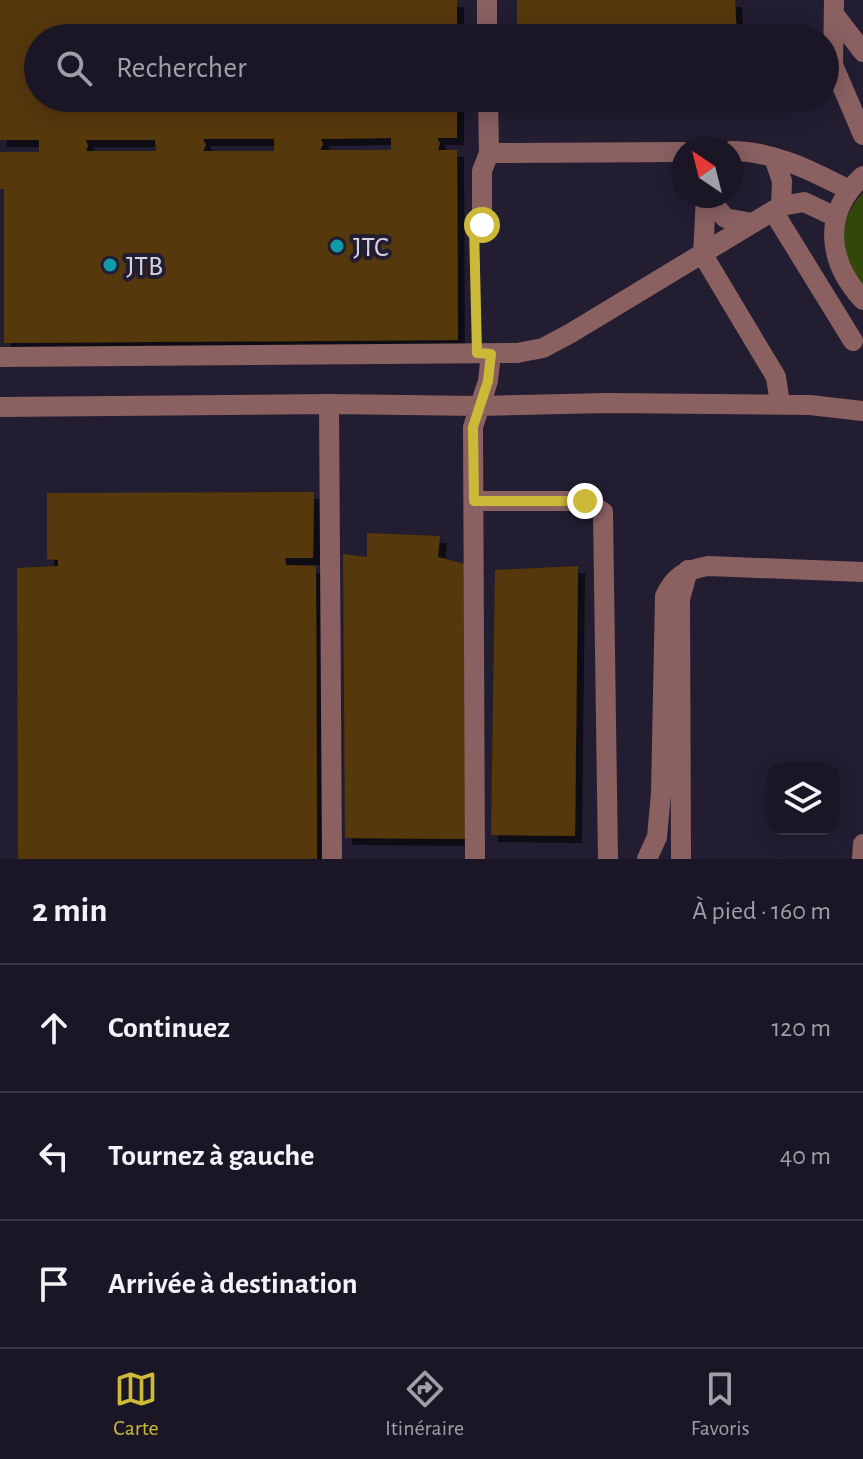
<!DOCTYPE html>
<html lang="fr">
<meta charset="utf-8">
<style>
body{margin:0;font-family:"Alegreya Sans",sans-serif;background:#272332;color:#f1f3f6}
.controls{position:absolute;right:24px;bottom:24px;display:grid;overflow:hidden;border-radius:16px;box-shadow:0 4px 20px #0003}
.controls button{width:72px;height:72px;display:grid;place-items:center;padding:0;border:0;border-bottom:2px solid #383543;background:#1a1626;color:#f1f3f6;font:40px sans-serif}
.compass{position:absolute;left:671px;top:136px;width:72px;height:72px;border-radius:50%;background:#1a1626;box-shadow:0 4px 20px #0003;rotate:325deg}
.stop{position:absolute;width:24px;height:24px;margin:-18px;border:6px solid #cdb938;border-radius:50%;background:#fff}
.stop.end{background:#cdb938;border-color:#fff;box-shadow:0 2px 8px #0008}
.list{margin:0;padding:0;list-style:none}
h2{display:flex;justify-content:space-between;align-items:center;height:104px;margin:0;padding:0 32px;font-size:34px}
h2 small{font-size:26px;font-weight:400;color:#9f9fa7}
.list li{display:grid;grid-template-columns:52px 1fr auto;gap:24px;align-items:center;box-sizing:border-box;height:128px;padding:0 32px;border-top:2px solid #383543}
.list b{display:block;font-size:30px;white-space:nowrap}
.list em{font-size:26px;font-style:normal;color:#9f9fa7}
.icon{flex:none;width:44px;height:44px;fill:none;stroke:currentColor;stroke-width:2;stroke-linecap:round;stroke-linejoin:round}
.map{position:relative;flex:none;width:863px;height:859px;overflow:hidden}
.search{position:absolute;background:#1a1626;box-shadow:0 4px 20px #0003;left:24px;right:24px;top:24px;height:88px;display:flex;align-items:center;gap:20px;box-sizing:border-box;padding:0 28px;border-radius:44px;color:#9f9fa7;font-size:30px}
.sheet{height:488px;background:#1a1626}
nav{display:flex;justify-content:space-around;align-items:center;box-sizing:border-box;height:112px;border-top:2px solid #383543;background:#1a1626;font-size:22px;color:#9f9fa7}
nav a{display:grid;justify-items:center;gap:4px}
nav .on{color:#cdb938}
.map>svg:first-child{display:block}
.green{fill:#33470b}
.building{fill:#573907;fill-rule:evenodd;filter:url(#shadow)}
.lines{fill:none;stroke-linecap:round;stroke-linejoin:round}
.path{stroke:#6d687a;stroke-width:3;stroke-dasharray:4 6;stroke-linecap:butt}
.minor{stroke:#8a6061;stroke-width:20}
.route{stroke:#cdb938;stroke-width:10}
.culture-dot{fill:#0f9aa8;stroke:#231d32;stroke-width:3}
.labels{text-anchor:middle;stroke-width:8;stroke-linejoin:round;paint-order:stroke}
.poi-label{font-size:28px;fill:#d7d4e2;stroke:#231d32;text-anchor:start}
</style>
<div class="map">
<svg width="863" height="859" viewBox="0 0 863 859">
<defs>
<filter id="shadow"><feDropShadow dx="7" dy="7" stdDeviation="0" flood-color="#0009"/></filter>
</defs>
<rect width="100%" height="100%" fill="#231d32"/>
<path class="green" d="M863 193V286C858 278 849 268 845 259 837 236 847 209 863 193Z"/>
<path class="building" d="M0 0H457V38H38V98H457V138H437L440 143 438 150H457L458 340 4 343V189H0V152H39V140H0ZM391 138V150H320L323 144 321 139ZM203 139H274V151H203L206 145ZM86 140H155L156 151H86L88 146Z
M517 0H735L737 38H517Z
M314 492 313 558H285L286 565 316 566 317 859H18L17 568 58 566V560L47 559V493Z
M367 533 440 536 438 557 465 564V839L345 838 343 554 367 557Z
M578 566 575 836 491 835 495 570Z"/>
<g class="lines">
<path class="path" d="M475 241 477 334"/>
<path class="minor" d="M487 0V38
M834 0 833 65 863 135
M834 14 863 52
M488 98 489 153 683 152
M731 151C774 151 812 171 849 190
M774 158 782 181 781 206
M863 176C822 213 827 261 863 300
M706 196 703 255 776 377 780 404
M708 196 725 218 752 223
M773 211 853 341
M482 225V171L489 153
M0 357 517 353 543 348 571 333 781 206 804 202 836 217
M329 404 332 859
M0 407 329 404 480 406 607 403 810 405 863 411
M474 501H585L603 512 608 859
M475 859 473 427 488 381 491 354
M647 859 657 837 661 793 665 596C675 575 686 570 708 566L863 572
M681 859 680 599 688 570
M862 859 863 844"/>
</g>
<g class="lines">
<path class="route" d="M482 225 474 226 477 353 491 354 488 381 473 427 474 501H585"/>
</g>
<g class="culture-dot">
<circle cx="337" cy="246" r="8"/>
<circle cx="110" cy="265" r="8"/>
</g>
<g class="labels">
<g class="poi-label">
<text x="353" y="256">JTC</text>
<text x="126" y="275">JTB</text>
</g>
</g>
</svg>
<div class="controls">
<button><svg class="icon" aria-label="layers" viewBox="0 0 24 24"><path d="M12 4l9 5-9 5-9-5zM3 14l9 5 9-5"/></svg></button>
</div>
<svg class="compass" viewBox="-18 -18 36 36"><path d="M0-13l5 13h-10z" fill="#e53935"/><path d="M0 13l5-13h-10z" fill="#9f9fa7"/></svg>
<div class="stop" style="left:482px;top:225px"></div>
<div class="stop end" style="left:585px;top:501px"></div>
<div class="search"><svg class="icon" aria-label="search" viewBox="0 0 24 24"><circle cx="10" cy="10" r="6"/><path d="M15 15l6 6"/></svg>Rechercher</div>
</div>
<section class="sheet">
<h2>2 min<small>À pied · 160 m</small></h2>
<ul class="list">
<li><svg class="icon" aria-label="ahead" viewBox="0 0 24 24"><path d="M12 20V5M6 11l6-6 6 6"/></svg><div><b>Continuez</b></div><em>120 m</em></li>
<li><svg class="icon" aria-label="left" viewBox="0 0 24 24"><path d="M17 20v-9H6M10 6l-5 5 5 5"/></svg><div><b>Tournez à gauche</b></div><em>40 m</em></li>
<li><svg class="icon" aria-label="arrive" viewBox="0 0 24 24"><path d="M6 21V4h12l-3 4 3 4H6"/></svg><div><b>Arrivée à destination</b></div></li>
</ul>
</section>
<nav>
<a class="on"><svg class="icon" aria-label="map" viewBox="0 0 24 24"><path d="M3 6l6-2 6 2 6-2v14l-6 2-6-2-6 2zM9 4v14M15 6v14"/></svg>Carte</a>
<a><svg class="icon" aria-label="directions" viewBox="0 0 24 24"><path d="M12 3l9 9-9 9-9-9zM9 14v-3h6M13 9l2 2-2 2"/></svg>Itinéraire</a>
<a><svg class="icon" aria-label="saved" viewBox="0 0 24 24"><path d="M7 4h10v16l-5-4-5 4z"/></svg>Favoris</a>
</nav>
